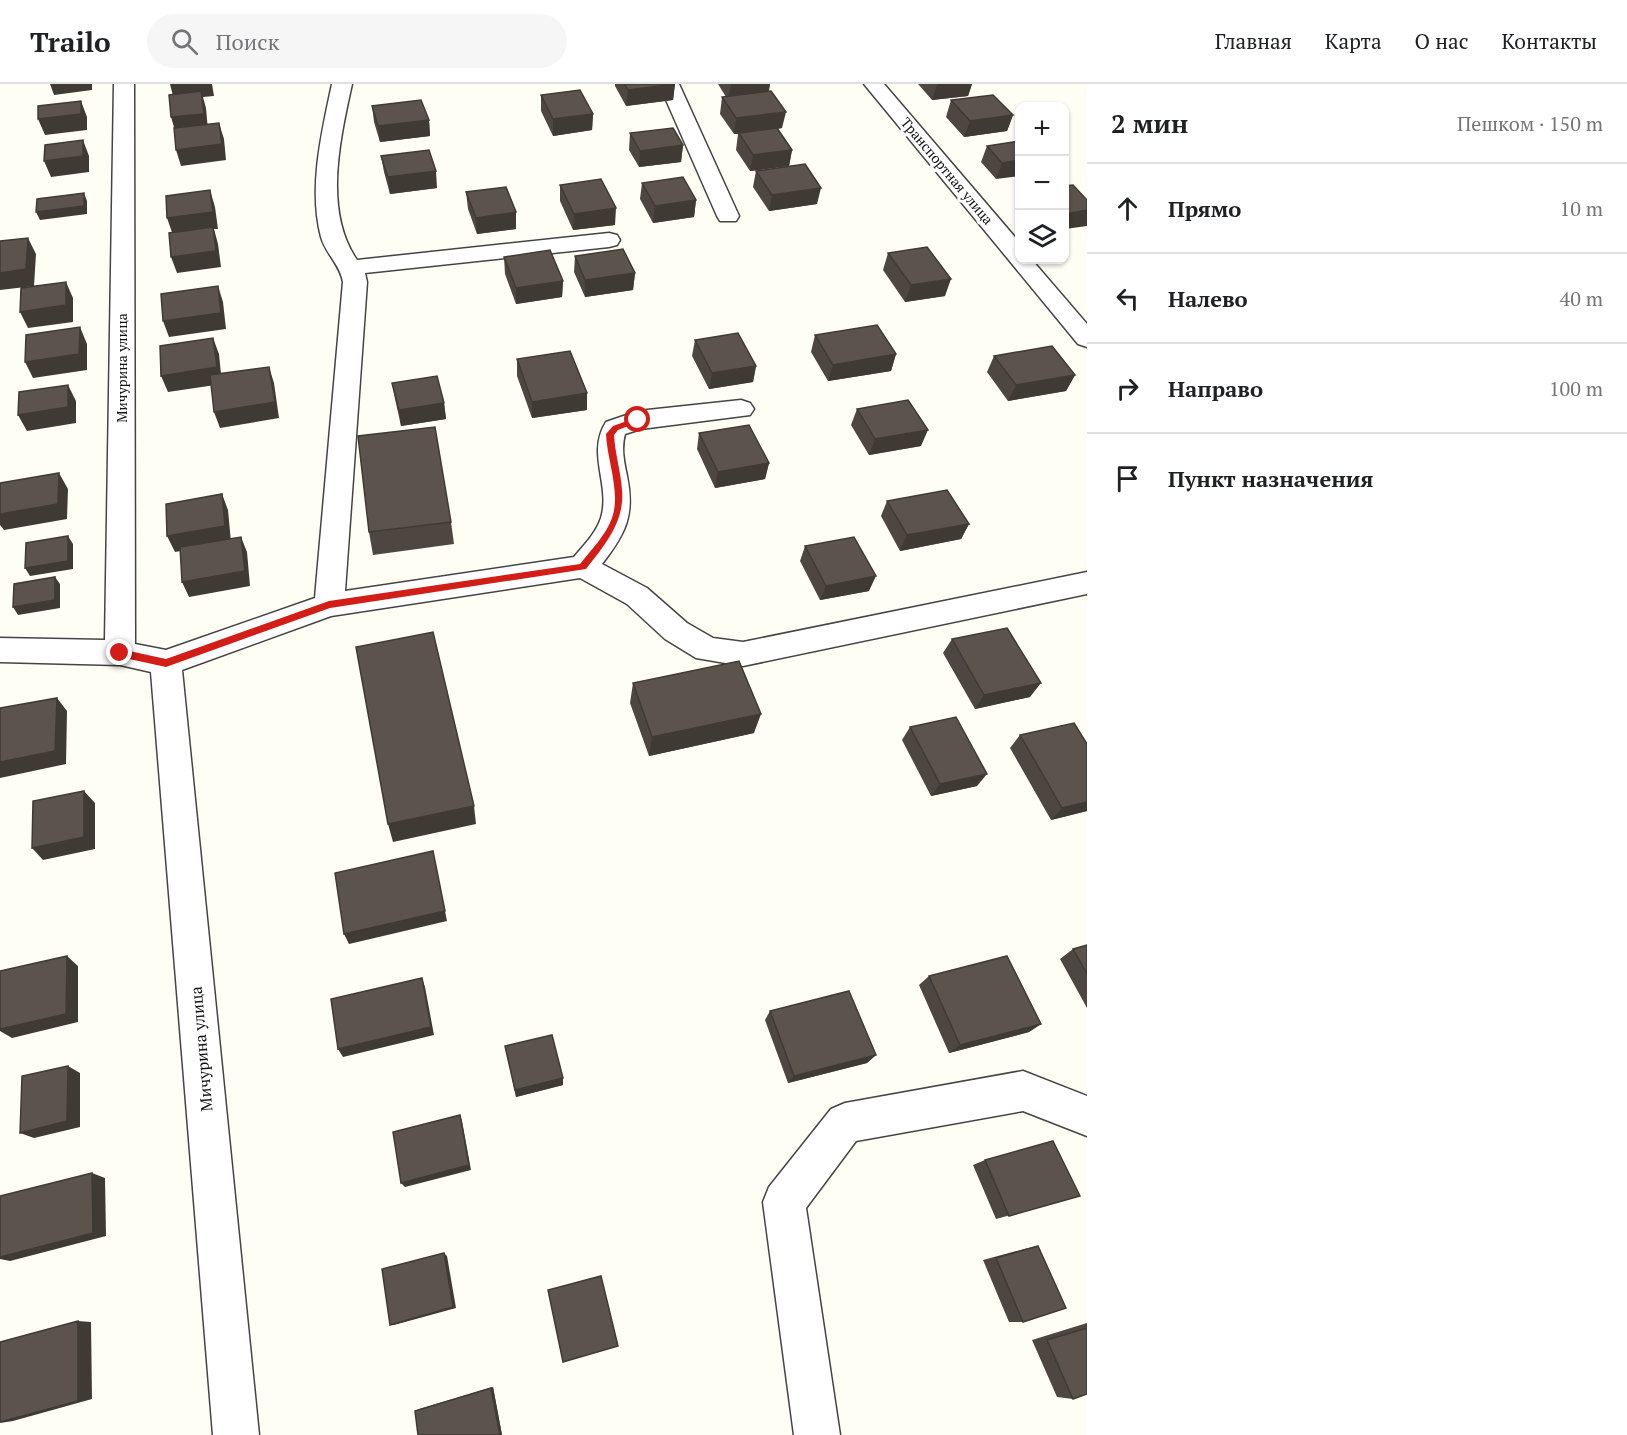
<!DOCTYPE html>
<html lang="ru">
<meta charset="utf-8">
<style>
body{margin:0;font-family:"PT Serif",serif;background:#f6f6f6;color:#202124}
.controls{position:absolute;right:18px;top:18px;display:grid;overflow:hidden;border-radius:12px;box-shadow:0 2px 4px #0004}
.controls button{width:54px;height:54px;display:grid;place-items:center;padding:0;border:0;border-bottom:2px solid #e0e0e0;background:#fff;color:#202124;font:30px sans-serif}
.stop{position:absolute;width:18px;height:18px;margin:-14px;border:4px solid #d31d17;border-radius:50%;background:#fff}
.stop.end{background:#d31d17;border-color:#fff;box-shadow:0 2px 6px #0008}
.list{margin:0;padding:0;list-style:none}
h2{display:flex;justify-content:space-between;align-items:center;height:78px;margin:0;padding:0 24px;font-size:26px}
h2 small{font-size:20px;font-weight:400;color:#757577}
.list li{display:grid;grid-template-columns:39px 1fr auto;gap:18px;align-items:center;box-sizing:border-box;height:90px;padding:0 24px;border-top:2px solid #e0e0e0}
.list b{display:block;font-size:22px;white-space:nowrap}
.list em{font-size:20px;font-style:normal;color:#757577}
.icon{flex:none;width:33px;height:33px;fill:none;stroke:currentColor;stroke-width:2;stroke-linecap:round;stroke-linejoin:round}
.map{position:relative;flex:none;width:1087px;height:1351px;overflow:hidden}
header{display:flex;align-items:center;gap:36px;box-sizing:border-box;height:84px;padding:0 30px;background:#fff;border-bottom:2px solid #e0e0e0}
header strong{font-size:28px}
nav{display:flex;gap:33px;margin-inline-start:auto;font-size:21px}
.search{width:420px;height:54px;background:#f6f6f6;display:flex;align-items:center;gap:15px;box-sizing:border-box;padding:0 21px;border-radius:33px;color:#757577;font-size:22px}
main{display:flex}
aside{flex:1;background:#fff}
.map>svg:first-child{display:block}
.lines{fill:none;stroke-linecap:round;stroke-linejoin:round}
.minor-casing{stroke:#444;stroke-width:3}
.minor{fill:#fff;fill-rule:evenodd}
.wall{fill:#4e4741}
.shaded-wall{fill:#403a35}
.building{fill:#5b534c;stroke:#403a35;stroke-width:1.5}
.route{fill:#d31d17}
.labels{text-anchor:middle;stroke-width:6;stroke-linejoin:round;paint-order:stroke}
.far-street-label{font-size:14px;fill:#111;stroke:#fff}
.street-label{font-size:16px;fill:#111;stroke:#fff}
</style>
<header>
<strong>Trailo</strong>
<div class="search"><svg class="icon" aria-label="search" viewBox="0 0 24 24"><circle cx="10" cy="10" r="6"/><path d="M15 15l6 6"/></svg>Поиск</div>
<nav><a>Главная</a><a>Карта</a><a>О нас</a><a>Контакты</a></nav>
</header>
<main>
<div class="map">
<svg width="1087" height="1351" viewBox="0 0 1087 1351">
<rect width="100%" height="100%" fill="#fffef5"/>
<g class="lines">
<defs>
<path id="minor" d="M114 0H134L135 560 166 566 315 514 343 198C340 180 325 169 321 153 308 104 322 47 332 0H352C340 55 323 127 357 176L609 149 617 151 620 156 617 161 609 163 365 189 367 198 345 507 574 473C584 461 596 449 601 434 611 401 586 370 606 338L638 327 741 316 750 319 754 325 750 331 641 345 625 350C621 364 624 378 627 392 635 431 626 449 602 480L647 504 687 539 713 554 743 558 1087 488V510L743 582 696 574 665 555 627 520 580 494 331 532 182 586 259 1351H213L151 588 120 581 0 578V554L105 556Z
M659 0H679L739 132 736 137H720L717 132Z
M864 0H884L1020 159V176H1032L1087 240V263L1078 260Z
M1023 987 1087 1012V1052L1023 1027 856 1057 806 1124 840 1351H794L763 1118 769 1103 831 1025 845 1019Z"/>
</defs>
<use href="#minor" class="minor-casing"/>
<use href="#minor" class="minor"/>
</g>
<path class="wall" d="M615 0H675L673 16 626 22 615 2Z
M718 0H770L769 7 782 44 777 45 792 66 789 82 750 87 736 66 738 50H734L720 30 722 13H726Z
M918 0H972L968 12 932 16Z
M541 11 593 30 592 46 553 52 541 27Z
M951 16 1013 31 1007 47 964 53 946 33Z
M372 22 429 36 430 52 380 58 374 38Z
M630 49 683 61 681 78 639 83 629 66Z
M1020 57 996 95 981 78 987 62Z
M381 72 437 104 390 110 384 88Z
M756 87 817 120 769 127 753 103Z
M642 99 696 116 694 133 653 139 640 115Z
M560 101 615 141 573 146 560 117Z
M466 108 516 128V145L477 150 468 125Z
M888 169 945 212 905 218 883 186Z
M575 172 635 189 633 206 585 213 574 188Z
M504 173 563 197 562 213 516 220 505 190Z
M815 251 896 270 891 287 828 297 811 268Z
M695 256 756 282 753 298 709 305 692 272Z
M994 272 1075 291 1066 307 1008 317 987 288Z
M517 275 587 326 532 334 517 292Z
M392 299 444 319 446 335 401 342 395 315Z
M857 325 921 362 869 371 851 341Z
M699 349 769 379 765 395 715 404 697 365Z
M887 417 969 440 961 455 900 467 881 432Z
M451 438 454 460 373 471 369 448Z
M805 462 869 507 820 516 800 477Z
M952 555 1030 613 975 625 943 569Z
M633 599 754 649 649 672 630 619Z
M910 643 977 702 931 712 902 656Z
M1020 651 1087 727 1051 736 1010 664Z
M1087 861V924L1060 875 1073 865Z
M929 892 1041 940 1029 948 949 969 919 901Z
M770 927 876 971 867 979 788 999 765 936Z
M505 962 563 1001 516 1013Z
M985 1076 1080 1112 996 1135 973 1081Z
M1038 1162 1023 1238H1009L983 1176 1024 1165Z
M1087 1239V1310L1073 1315 1057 1313 1032 1256Z
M493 1303 502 1351 415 1327 419 1325Z"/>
<path class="shaded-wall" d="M50 0H92V6L54 11Z
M170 0H212L214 12 203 13 206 24 208 46 176 50 171 33 174 16Z
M675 0 673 16 626 22 628 6Z
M731 0H770L768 10 728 15Z
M937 0H972L968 12 932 16Z
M81 17 87 33V46L45 51 38 35Z
M786 28 782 44 734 50 736 34Z
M593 30 592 46 553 52V35Z
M1013 31 1007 47 964 53 970 37Z
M429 36 430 52 380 58 378 42Z
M219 39 224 55 226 76 181 82 176 66Z
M83 56 89 72V88L51 93 44 77Z
M683 61 681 78 639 83 640 67Z
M792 66 789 82 750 87 753 71Z
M1020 76V92L996 95 1002 79Z
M436 87 437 104 390 110 388 93Z
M821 104 817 120 769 127 772 111Z
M210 106 215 123 218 145H214L218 160 221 183 177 189 171 173 173 151 167 134Z
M84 109 87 117V130L40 136 36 128Z
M696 116 694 133 653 139 655 122Z
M616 124 615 141 573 146 574 130Z
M1087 126V142L1065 145V130Z
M516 128V145L477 150 476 134Z
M28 154 36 170 34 202 0 206V189Z
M635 189 633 206 585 213V196Z
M951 195 945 212 905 218 911 201Z
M563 197 562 213 516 220V204Z
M66 198 73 214V238L28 244 20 228Z
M218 202 223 218 226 245 169 253 163 237Z
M80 243 87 260V286L33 294 25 278Z
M213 254 219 270 222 300 168 308 161 292Z
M896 270 891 287 828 297 833 281Z
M756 282 753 298 709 305 712 289Z
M269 283 274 299 279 334 220 344 214 328Z
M1075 291 1066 307 1008 317 1016 301Z
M68 301 76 317V339L27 347 18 331Z
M587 309V326L532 334V318Z
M444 319 446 335 401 342 399 326Z
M928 346 921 362 869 371 875 355Z
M769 379 765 395 715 404 718 388Z
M59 389 68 405 67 435 4 446 0 441V430Z
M222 410 228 426 231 458 175 468 167 452Z
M969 440 961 455 900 467 907 451Z
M68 452 73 460V485L30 492 25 484Z
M241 453 247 468 250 502 189 513 182 498Z
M876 492 869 507 820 516 826 502Z
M55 493 60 500V524L18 531 13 523Z
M1041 599 1030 613 975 625 984 611Z
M57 614 67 627 66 680 0 694V678Z
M761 630 754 649 649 672 652 653Z
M987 690 977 702 931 712 940 700Z
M84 707 95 719V765L43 776 32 764Z
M1087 718V727L1051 736 1062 724Z
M474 722 476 740 393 758 388 740Z
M433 767 447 837 349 860 344 850Z
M67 872 78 882V938L12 954 0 947V945Z
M422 894 425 903 434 951 343 973 338 965Z
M1041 940 1029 948 949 969 960 961Z
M876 971 867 979 788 999 794 992Z
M68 982 80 989V1043L34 1054 20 1049Z
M563 994V1001L516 1013 515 1006Z
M460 1031 462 1037 471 1086 405 1103 401 1099Z
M92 1089 105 1094 106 1152 10 1177 0 1175V1173Z
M444 1169 447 1172 456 1224 394 1241H390Z
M78 1237 91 1238 92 1315 13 1337 0 1339Z
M493 1303 502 1351H500L491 1304Z"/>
<path class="building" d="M624 0H675L628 6Z
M580 6 593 30 553 35 541 11Z
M201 7 204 30 171 33 169 11Z
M771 7 786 28 736 34 722 13Z
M993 11 1013 31 970 37 951 16Z
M421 16 429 36 378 42 372 22Z
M81 17V30L38 35V22Z
M219 39 222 60 176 66 174 44Z
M673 44 683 61 640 67 630 49Z
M777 44 792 66 753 71 739 49Z
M83 56V72L44 77 45 61Z
M1020 57V76L1002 79 987 62Z
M429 66 436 87 388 93 381 72Z
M805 80 821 104 772 111 756 87Z
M683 93 696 116 655 122 642 99Z
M601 95 616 124 574 130 560 101Z
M1073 101 1087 116V126L1065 130V102Z
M506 103 516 128 476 134 466 108Z
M210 106 213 128 167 134 166 112Z
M84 109V122L36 128 37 115Z
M213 143 216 167 171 173 169 149Z
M28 154 26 185 0 189V157Z
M927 163 951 195 911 201 888 169Z
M623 165 635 189 585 196 575 172Z
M550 166 563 197 516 204 504 173Z
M66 198V221L20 228 21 204Z
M218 202 221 229 163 237 161 210Z
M877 241 896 270 833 281 815 251Z
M80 243 79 270 25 278 26 251Z
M738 249 756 282 712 289 695 256Z
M213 254 217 283 161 292 160 262Z
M1052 262 1075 291 1016 301 994 272Z
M570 267 587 309 532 318 517 275Z
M269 283 275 318 214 328 210 291Z
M437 292 444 319 399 326 392 299Z
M68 301V323L18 331 19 308Z
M908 316 928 346 875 355 857 325Z
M749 341 769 379 718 388 699 349Z
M435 343 451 438 369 448 358 352Z
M59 389 58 420 0 430V399Z
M947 406 969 440 907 451 887 417Z
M222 410 225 442 167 452 166 420Z
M68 452V477L25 484 26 459Z
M241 453 245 487 182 498 180 463Z
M854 453 876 492 826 502 805 462Z
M55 493V516L13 523 14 500Z
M1007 544 1041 599 984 611 952 555Z
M433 548 474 722 388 740 356 563Z
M739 577 761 630 652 653 633 599Z
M57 614 55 667 0 678V624Z
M956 633 987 690 940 700 910 643Z
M1074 639 1087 660V718L1062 724 1020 651Z
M84 707V753L32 764 33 717Z
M433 767 445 827 344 850 335 789Z
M1087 861V890L1073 865Z
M67 872 66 930 0 945V887Z
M1007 872 1041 940 960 961 929 892Z
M422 894 431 943 338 965 331 915Z
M849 907 876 971 794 992 770 927Z
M552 951 563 994 515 1006 505 962Z
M68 982 67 1037 20 1049 22 992Z
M460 1031 469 1081 401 1099 393 1048Z
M1053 1057 1080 1112 1009 1132 985 1076Z
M92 1089 93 1149 0 1173V1112Z
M1038 1162 1066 1224 1023 1238 996 1174Z
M444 1169 453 1223 390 1241 382 1185Z
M601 1192 618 1262 563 1278 548 1206Z
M78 1237V1317L0 1338V1258Z
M1087 1244V1310L1073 1315 1047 1256Z
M491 1304 500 1351H418L415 1327Z"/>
<path class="route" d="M638 333 641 337 618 346 614 351C615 370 621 388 622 406 625 438 604 462 586 485L330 524 166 583 120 573 115 569 120 565 166 575 329 517 580 480C591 466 606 451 612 434 621 409 607 376 606 350L613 342Z"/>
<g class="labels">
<g class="far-street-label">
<text transform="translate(947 87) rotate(50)" y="5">Транспортная улица</text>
<text transform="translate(122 284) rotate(-90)" y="5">Мичурина улица</text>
</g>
<g class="street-label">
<text transform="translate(201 965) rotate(-95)" y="6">Мичурина улица</text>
</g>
</g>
</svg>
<div class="controls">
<button>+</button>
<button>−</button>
<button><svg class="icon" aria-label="layers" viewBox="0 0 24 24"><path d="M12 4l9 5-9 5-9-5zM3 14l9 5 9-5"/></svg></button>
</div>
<div class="stop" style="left:638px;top:336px"></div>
<div class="stop end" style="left:120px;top:569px"></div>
</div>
<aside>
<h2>2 мин<small>Пешком · 150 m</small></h2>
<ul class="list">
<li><svg class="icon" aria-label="ahead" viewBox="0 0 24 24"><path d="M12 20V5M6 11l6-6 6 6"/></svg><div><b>Прямо</b></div><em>10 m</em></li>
<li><svg class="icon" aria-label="left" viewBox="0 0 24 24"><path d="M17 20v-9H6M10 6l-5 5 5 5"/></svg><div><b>Налево</b></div><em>40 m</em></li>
<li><svg class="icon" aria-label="right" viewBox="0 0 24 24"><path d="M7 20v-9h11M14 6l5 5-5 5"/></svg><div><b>Направо</b></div><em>100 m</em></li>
<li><svg class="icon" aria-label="arrive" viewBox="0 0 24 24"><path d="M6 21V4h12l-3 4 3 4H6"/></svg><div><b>Пункт назначения</b></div></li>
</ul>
</aside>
</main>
